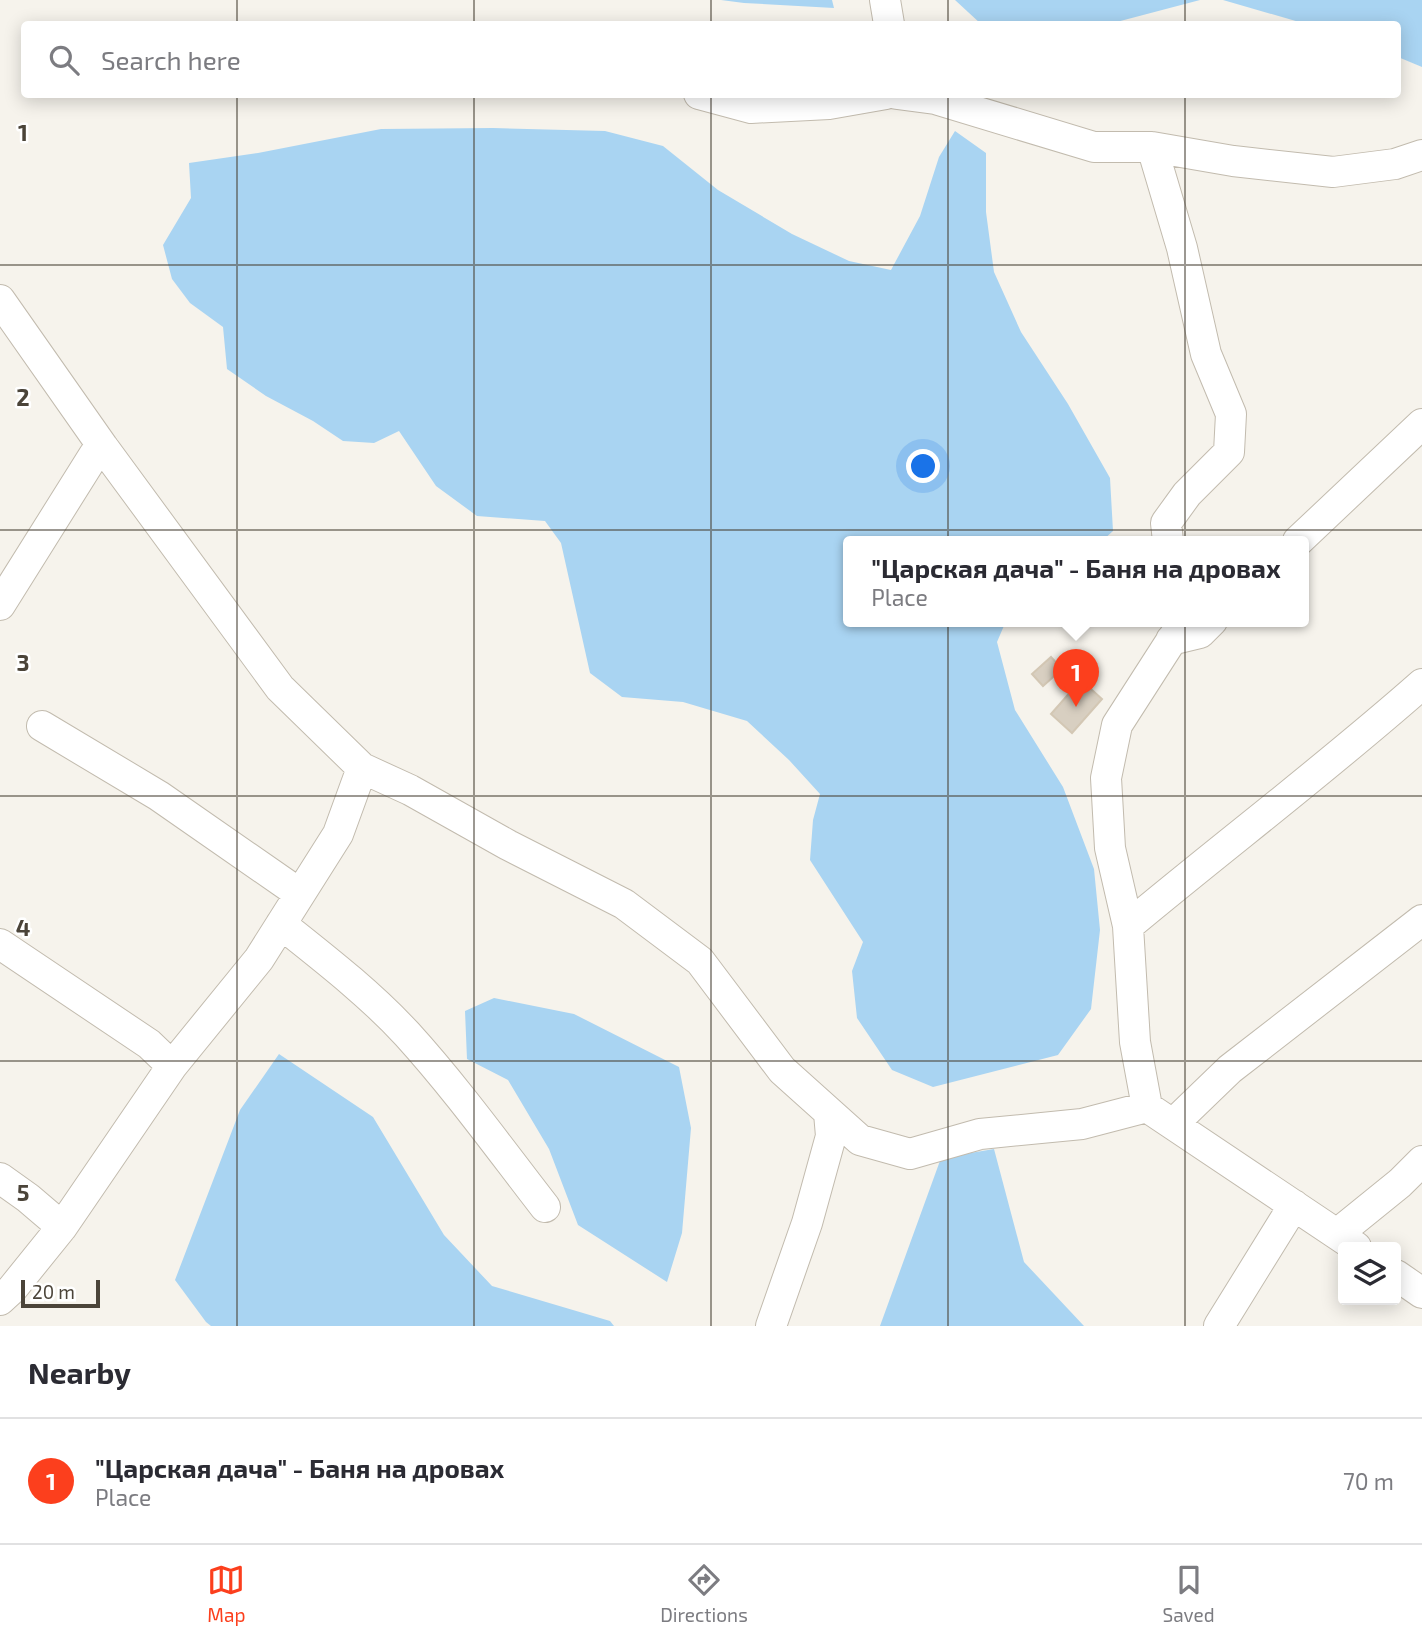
<!DOCTYPE html>
<meta charset="utf-8">
<style>
body{margin:0;font-family:"Exo 2",sans-serif;background:#f2f2f3;color:#2b2b33}
.controls{position:absolute;right:21px;bottom:21px;display:grid;overflow:hidden;border-radius:7px;box-shadow:0 4px 18px #0003}
.controls button{width:63px;height:63px;display:grid;place-items:center;padding:0;border:0;border-bottom:2px solid #e1e1e2;background:#fff;color:#2b2b33;font:35px sans-serif}
.scale{position:absolute;left:21px;bottom:18px;width:79px;box-sizing:border-box;padding-left:7px;border:4px solid #4b4439;border-top:0;font-size:19px;line-height:24px;white-space:nowrap;color:#4b4439;-webkit-text-stroke:5px #fff;paint-order:stroke}
.you{position:absolute;left:924px;top:467px;width:24px;height:24px;margin:-18px;border:5px solid #fff;border-radius:50%;background:#1a73e8;box-shadow:0 0 0 10px #1a73e833}
.badge{display:grid;place-items:center;width:46px;height:46px;border-radius:50%;background:#fc3f1d;color:#fff;font-size:23px;font-weight:700}
.pin{position:absolute;translate:-50% -58px;filter:drop-shadow(0 2px 4px #0008)}
.pin::after{content:'';position:absolute;top:37px;width:24px;height:21px;background:inherit;clip-path:polygon(0 0,100% 0,50% 100%)}
.popup{position:absolute;left:843px;top:536px;width:466px;height:91px;box-sizing:border-box;display:grid;place-content:center;border-radius:7px;background:#fff;filter:drop-shadow(0 2px 5px #0005);font-size:23px;white-space:nowrap;color:#7c7c81}
.popup b{font-size:26px;color:#2b2b33}
.popup::after{content:'';position:absolute;left:50%;top:100%;margin-left:-14px;border:14px solid transparent;border-top-color:#fff}
.list{margin:0;padding:0;list-style:none}
h2{display:flex;justify-content:space-between;align-items:center;height:91px;margin:0;padding:0 28px;font-size:30px}
h2 small{font-size:23px;font-weight:400;color:#7c7c81}
.list li{display:grid;grid-template-columns:46px 1fr auto;gap:21px;align-items:center;box-sizing:border-box;height:126px;padding:0 28px;border-top:2px solid #e1e1e2}
.list b{display:block;font-size:26px;white-space:nowrap}
.list p{margin:0;font-size:23px;white-space:nowrap;color:#7c7c81}
.list em{font-size:23px;font-style:normal;color:#7c7c81}
.icon{flex:none;width:38px;height:38px;fill:none;stroke:currentColor;stroke-width:2;stroke-linecap:round;stroke-linejoin:round}
.map{position:relative;flex:none;width:1422px;height:1326px;overflow:hidden}
.search{position:absolute;background:#fff;box-shadow:0 4px 18px #0003;left:21px;right:21px;top:21px;height:77px;display:flex;align-items:center;gap:18px;box-sizing:border-box;padding:0 24px;border-radius:7px;color:#7c7c81;font-size:26px}
.sheet{height:217px;background:#fff}
nav{display:flex;justify-content:space-around;align-items:center;box-sizing:border-box;height:98px;border-top:2px solid #e1e1e2;background:#fff;font-size:19px;color:#7c7c81}
nav a{display:grid;justify-items:center;gap:4px}
nav .on{color:#fc3f1d}
.map>svg:first-child{display:block}
.water{fill:#a9d4f2}
.building{fill:#d8cfc1;stroke:#d3c7b4;stroke-width:2}
.lines{fill:none;stroke-linecap:round;stroke-linejoin:round}
.minor-casing{stroke:#c2bbae;stroke-width:32}
.minor{stroke:#fff;stroke-width:30}
.grid{fill:none;stroke:#4b4439;stroke-width:2;stroke-opacity:0.55}
.grid-label{font-size:23px;text-anchor:middle;font-weight:bold;fill:#4b4439;stroke:#fff;stroke-width:5;stroke-linejoin:round;paint-order:stroke}
</style>
<div class="map">
<svg width="1422" height="1326" viewBox="0 0 1422 1326">
<rect width="100%" height="100%" fill="#f6f3ec"/>
<path class="water" d="M721 0H832L834 8 744 3Z
M955 0H1200L1109 24H981Z
M1223 0H1422V67L1398 57V24H1306Z
M493 128 605 131 663 146 718 190 792 234 849 261 891 270 920 216 939 157 955 131 986 153V212L994 272 1021 332 1068 404 1110 478 1113 531 1102 541H848V621H1006L997 642 1015 710 1063 787 1094 869 1100 930 1091 1009 1058 1055 933 1087 892 1070 857 1018 852 971 863 942 810 860 813 820 820 794 789 760 747 721 683 702 622 697 590 673 561 543 545 521 477 516 436 486 399 431 374 443 343 441 313 421 266 396 227 369 223 327 190 303 172 279 163 245 191 198 189 163 258 153 381 129Z
M494 998 574 1014 679 1067 691 1128 682 1233 667 1282 578 1225 549 1149 508 1080 467 1059 465 1011Z
M279 1054 373 1117 444 1235 492 1286 610 1321 614 1326H211L206 1322 175 1280 240 1110Z
M994 1149 1024 1262 1084 1326H880L941 1158Z"/>
<path class="building" d="M1051 657 1062 669 1043 686 1032 674Z
M1081 680 1102 699 1072 733 1051 714Z"/>
<g class="lines">
<defs>
<path id="minor" d="M885 0 889 24
M699 94 751 108 829 104 886 94
M897 94 935 99 1094 147H1152L1182 248 1206 354 1231 414 1229 452 1187 494 1166 523 1168 541
M1152 147 1233 161 1333 172 1395 164 1422 155
M0 300 103 447 280 688 362 768 410 790 508 845 624 904 700 961 782 1070 860 1140 910 1154 980 1134 1082 1124 1147 1107 1356 1247
M1298 541 1422 424
M0 605 94 455 103 447
M1171 640 1200 633 1212 621
M42 726 159 796 300 894
M281 924C325 959 369 993 407 1034 456 1088 500 1149 545 1207
M1128 926C1225 845 1327 768 1422 684
M0 944 149 1044 172 1066
M1147 1107 1135 1042 1128 926 1110 848 1106 778 1117 725 1180 627 1179 621
M1173 1124 1230 1069 1422 920
M0 1178 28 1198 62 1227
M1337 1234 1400 1183 1422 1161
M1396 1275 1422 1293
M0 1300 12 1289 62 1227 172 1066 259 959 338 834 362 768
M771 1326 807 1223 831 1136 829 1113
M1219 1326 1294 1205"/>
</defs>
<use href="#minor" class="minor-casing"/>
<use href="#minor" class="minor"/>
</g>
<path class="grid" d="M237 0V24M474 0V24M711 0V24M948 0V24M1185 0V24M237 94V1326M474 94V1326M711 94V1326M948 94V1326M1185 94V1326M0 265H1422M0 530H1422M0 796H1422M0 1061H1422"/>
<g class="grid-label">
<text x="23" y="141">1</text>
<text x="23" y="406">2</text>
<text x="23" y="671">3</text>
<text x="23" y="936">4</text>
<text x="23" y="1201">5</text>
</g>
</svg>
<div class="controls">
<button><svg class="icon" aria-label="layers" viewBox="0 0 24 24"><path d="M12 4l9 5-9 5-9-5zM3 14l9 5 9-5"/></svg></button>
</div>
<div class="scale">20 m</div>
<div class="you"></div>
<div class="pin badge" style="left:1076px;top:707px">1</div>
<div class="popup"><b>&quot;Царская дача&quot; - Баня на дровах</b>Place</div>
<div class="search"><svg class="icon" aria-label="search" viewBox="0 0 24 24"><circle cx="10" cy="10" r="6"/><path d="M15 15l6 6"/></svg>Search here</div>
</div>
<section class="sheet">
<h2>Nearby<small></small></h2>
<ul class="list">
<li><span class="badge">1</span><div><b>&quot;Царская дача&quot; - Баня на дровах</b><p>Place</p></div><em>70 m</em></li>
</ul>
</section>
<nav>
<a class="on"><svg class="icon" aria-label="map" viewBox="0 0 24 24"><path d="M3 6l6-2 6 2 6-2v14l-6 2-6-2-6 2zM9 4v14M15 6v14"/></svg>Map</a>
<a><svg class="icon" aria-label="directions" viewBox="0 0 24 24"><path d="M12 3l9 9-9 9-9-9zM9 14v-3h6M13 9l2 2-2 2"/></svg>Directions</a>
<a><svg class="icon" aria-label="saved" viewBox="0 0 24 24"><path d="M7 4h10v16l-5-4-5 4z"/></svg>Saved</a>
</nav>
